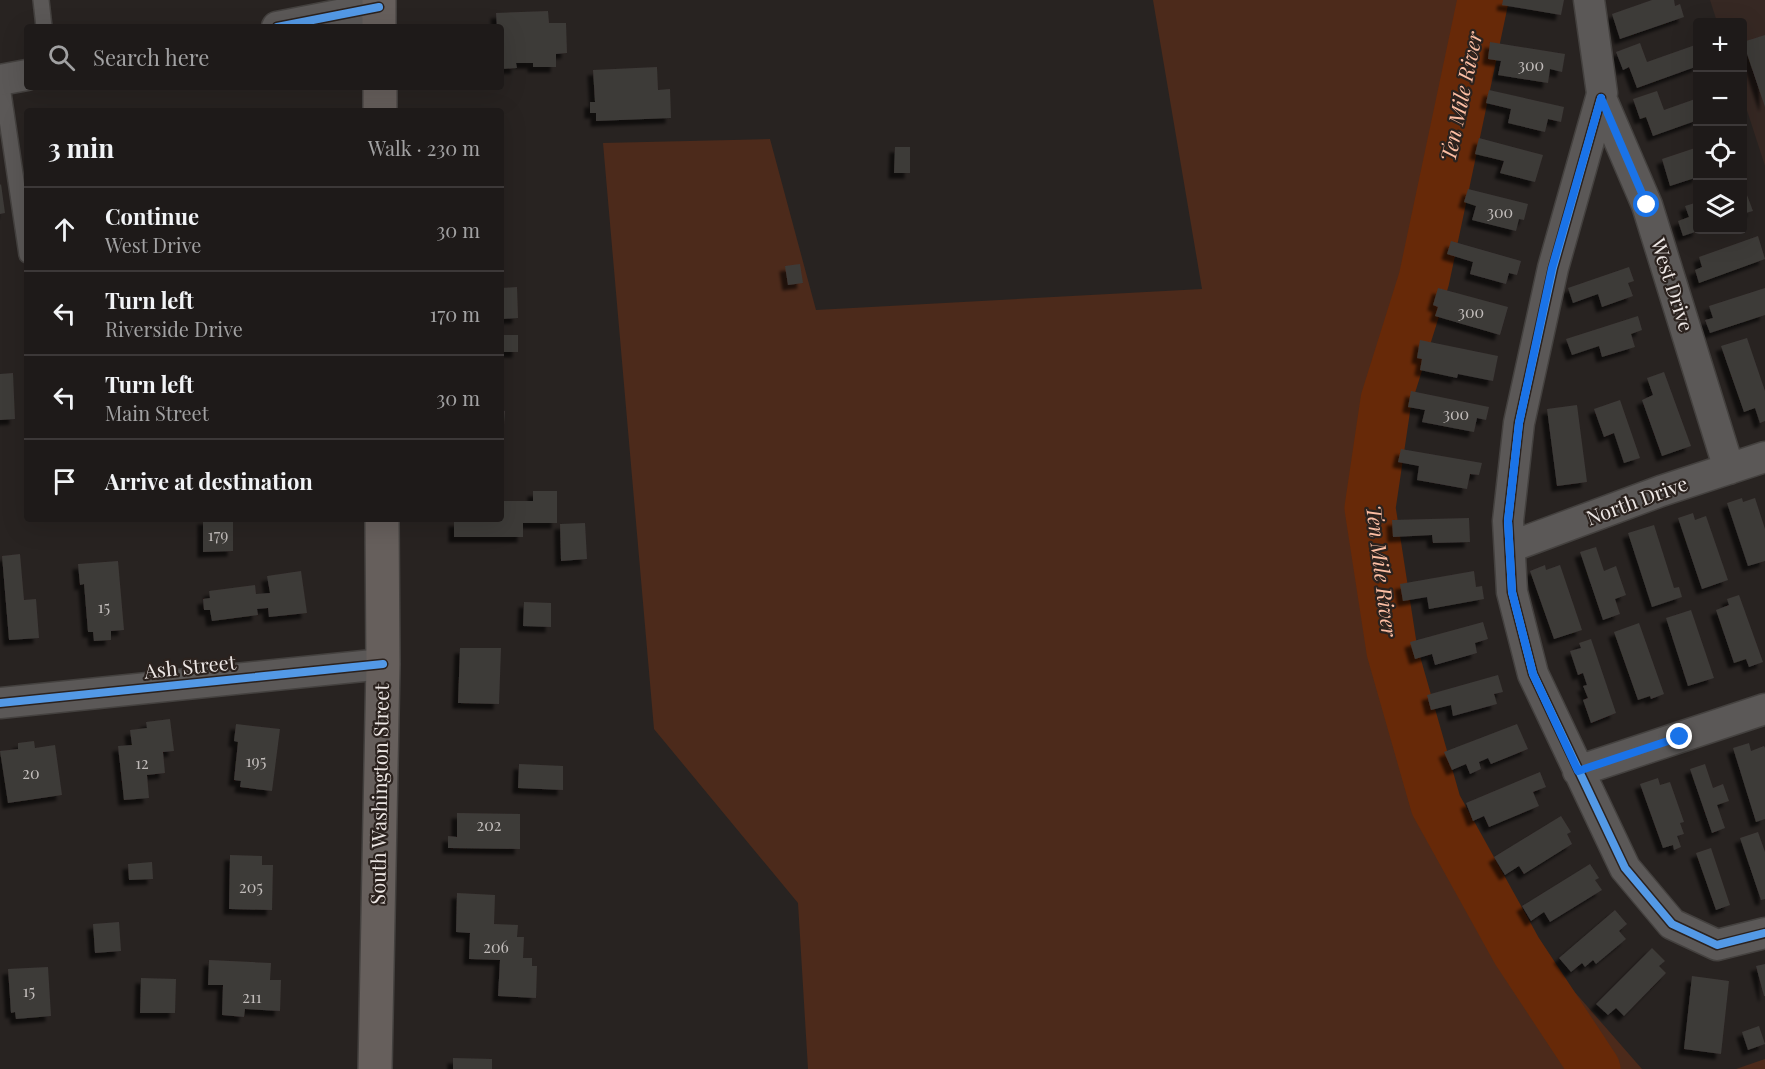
<!DOCTYPE html>
<meta charset="utf-8">
<style>
body{margin:0;font-family:"Playfair Display",serif;background:#262322;color:#f1f3f6}
.controls{position:absolute;right:18px;top:18px;display:grid;overflow:hidden;border-radius:6px;box-shadow:0 6px 24px #0002}
.controls button{width:54px;height:54px;display:grid;place-items:center;padding:0;border:0;border-bottom:2px solid #3c3838;background:#1e1a19;color:#f1f3f6;font:30px sans-serif}
.stop{position:absolute;width:18px;height:18px;margin:-14px;border:4px solid #1a73e8;border-radius:50%;background:#fff}
.stop.end{background:#1a73e8;border-color:#fff;box-shadow:0 2px 6px #0008}
.list{margin:0;padding:0;list-style:none}
h2{display:flex;justify-content:space-between;align-items:center;height:78px;margin:0;padding:0 24px;font-size:26px}
h2 small{font-size:20px;font-weight:400;color:#a1a1a2}
.list li{display:grid;grid-template-columns:39px 1fr auto;gap:18px;align-items:center;box-sizing:border-box;height:84px;padding:0 24px;border-top:2px solid #3c3838}
.list b{display:block;font-size:22px;white-space:nowrap}
.list p{margin:0;font-size:20px;white-space:nowrap;color:#a1a1a2}
.list em{font-size:20px;font-style:normal;color:#a1a1a2}
.icon{flex:none;width:33px;height:33px;fill:none;stroke:currentColor;stroke-width:2;stroke-linecap:round;stroke-linejoin:round}
.map{position:relative;flex:none;width:1765px;height:1069px;overflow:hidden}
.search{position:absolute;background:#1e1a19;box-shadow:0 6px 24px #0002;left:24px;top:24px;width:480px;height:66px;display:flex;align-items:center;gap:15px;box-sizing:border-box;padding:0 21px;border-radius:6px;color:#a1a1a2;font-size:22px}
.panel{position:absolute;background:#1e1a19;box-shadow:0 6px 24px #0002;left:24px;top:108px;width:480px;height:414px;border-radius:6px}
.map>svg:first-child{display:block}
.built{fill:#362823}
.green{fill:#4c2a1b}
.lines{fill:none;stroke-linecap:round;stroke-linejoin:round}
.river{stroke:#672908;stroke-width:51}
.building{fill:#3e3a38;filter:url(#shadow)}
.lane-casing{stroke:#44413f;stroke-width:18}
.street-casing{stroke:#44413f;stroke-width:33}
.secondary-casing{stroke:#44413f;stroke-width:36}
.lane{stroke:#5b5857;stroke-width:15}
.street{stroke:#5b5857;stroke-width:30}
.secondary{stroke:#665f5c;stroke-width:33}
.cycleway-casing{stroke:#2b221e;stroke-width:11}
.cycleway{stroke:#5399e6;stroke-width:8}
.route{stroke:#1a73e8;stroke-width:8}
.labels{text-anchor:middle;stroke-width:4.5;stroke-linejoin:round;paint-order:stroke}
.number-label{font-size:16px;fill:#c1bcba}
.street-label{font-size:20px;fill:#ede7e5;stroke:#2b221e}
.water-label{font-size:21px;font-style:italic;fill:#fcbea3;stroke:#2b221e}
</style>
<div class="map">
<svg width="1765" height="1069" viewBox="0 0 1765 1069">
<defs>
<filter id="shadow"><feDropShadow dx="-5.5" dy="5.5" stdDeviation="1.5" flood-color="#0009"/></filter>
</defs>
<rect width="100%" height="100%" fill="#282321"/>
<path class="built" d="M1710 0H1765V166L1743 98 1742 22H1717Z"/>
<path class="green" d="M1153 0H1463L1467 55 1438 275 1385 484 1435 761 1531 942 1642 1069H808L798 903 654 729 603 143 770 139 816 310 1202 289Z
M1765 1059V1069H1736Z"/>
<g class="lines">
<path class="river" d="M1483 0 1424 279 1386 400 1370 508 1392 651 1436 805 1517 951 1595 1069"/>
</g>
<path class="building" d="M1503 0H1564L1561 15 1502 5Z
M1652 0H1674L1675 6 1680 4 1684 17 1620 39 1612 14Z
M548 11 549 23H566L567 53 556 54V67H533V63H516L517 68 501 69V27H497L496 13Z
M1765 35V107L1743 42Z
M1490 42 1565 54 1562 72 1550 69 1548 83 1498 75 1501 61 1488 59Z
M1640 43 1647 62 1698 44V66L1637 88 1629 67 1623 70 1616 52Z
M657 67 658 90 670 89 671 118 596 121V113H590V102H595L593 70Z
M1489 90 1564 107 1561 122 1548 119 1545 132 1508 123 1511 109 1486 103Z
M1657 91 1664 110 1698 98V120L1653 136 1646 117 1640 119 1633 99Z
M1479 138 1543 155 1535 182 1500 173 1504 161 1475 154Z
M895 147H910V173H894Z
M1698 147V177L1670 186 1662 159Z
M1742 182 1753 211 1742 214Z
M1 184 5 213 0 214V185Z
M1468 189 1528 204 1524 220 1519 219 1516 231 1472 220 1476 206 1464 202Z
M1698 202V231L1683 236 1678 221 1689 217 1685 206Z
M1758 236 1765 259 1699 283 1695 270 1702 267 1699 257Z
M1451 241 1521 261 1517 275 1509 273 1506 284 1470 274 1473 262 1447 254Z
M800 264 803 283 788 285 785 266Z
M1629 267 1634 281 1628 283 1633 296 1602 307 1598 294 1573 303 1568 288Z
M517 287 518 318 501 319V288Z
M1438 288 1508 307 1500 335 1435 316 1438 307 1433 305Z
M1765 288V315L1710 333 1705 320 1713 318 1709 306Z
M1638 316 1642 330 1631 334 1635 347 1602 357 1599 346 1572 355 1566 339Z
M501 335H518V352H501Z
M1747 338 1765 391V421L1760 423 1755 408 1744 412 1721 346Z
M1420 340 1498 356 1493 381 1458 374 1457 378 1420 370 1422 359 1417 358Z
M1664 372 1691 446 1662 456 1642 400 1653 395 1647 378Z
M13 373 15 419 0 420V374Z
M1411 391 1489 407 1486 420 1477 418 1474 432 1422 422 1425 410 1408 407Z
M1620 400 1640 458 1624 463 1614 433 1604 437 1594 409Z
M1577 405 1587 482 1557 486 1547 409Z
M501 410 505 411 503 438H501Z
M1401 449 1482 463 1479 475 1470 474 1467 489 1417 480 1419 466 1398 462Z
M533 491H557V523H523V537H454V521H464V519H501V501H533Z
M1742 498 1743 502 1755 498 1765 529V561L1748 566 1727 503Z
M1693 513 1695 520 1706 516 1728 580 1702 589 1678 518Z
M1469 518 1470 542 1433 543 1432 535 1393 537 1392 520Z
M203 519H233V551L203 552Z
M585 523 587 559 561 561 560 524Z
M1654 525 1674 588 1679 587 1682 597 1652 607 1628 533Z
M1596 547 1604 571 1616 566 1626 595 1615 599 1620 614 1603 620 1580 552Z
M20 554 24 600 36 599 39 638 9 640 2 556Z
M118 561 124 630 111 631V640L94 641 93 632H88L84 584 80 585 78 564Z
M1545 565 1546 570 1560 565 1582 630 1554 639 1530 571Z
M301 571 307 613 269 617 268 608 257 609 258 615 212 621 210 610H204L203 599 210 598 209 591 255 585 256 594 270 593 267 576Z
M1474 571 1476 587 1482 586 1484 599 1429 609 1427 597 1403 601 1400 584Z
M1739 595 1763 662 1749 667 1746 659 1734 663 1716 610 1729 605 1727 599Z
M524 602 551 603V627L523 626Z
M1691 610 1714 678 1688 686 1666 618Z
M1483 622 1488 639 1475 643 1477 653 1435 665 1432 654 1415 659 1410 642Z
M1639 623 1664 694 1651 699 1650 696 1638 700 1614 632Z
M1591 639 1616 713 1591 723 1583 700 1588 698 1583 686 1587 685 1583 673 1578 675 1570 651 1581 648 1579 643Z
M460 648H501L499 704 458 703Z
M1498 675 1503 692 1494 694 1497 704 1453 716 1451 705 1431 710 1427 695Z
M170 719 174 751 163 752 165 773 147 775 149 798 124 800 118 746 132 745 130 730 147 728 146 722Z
M236 724 280 729 272 791 240 787 241 781 234 780 238 742 234 741Z
M1517 724 1528 749 1491 764 1488 758 1479 762 1481 769 1470 774 1466 764 1452 770 1444 752Z
M34 741 35 748 55 745 62 795 8 803 0 751 18 749V743Z
M1749 743 1751 751 1764 746 1765 748V819L1756 822 1733 748Z
M519 764 563 766V790L518 788Z
M1705 764 1713 788 1723 784 1729 801 1717 805 1725 828 1712 833 1690 769Z
M1540 772 1546 787 1533 792 1539 806 1489 827 1484 816 1473 821 1466 803Z
M1658 778 1660 785 1670 782 1684 822 1680 823 1684 834 1677 836 1681 847 1674 850 1673 845 1663 848 1640 784Z
M457 813 520 814V849L448 848V836L457 837Z
M1561 816 1571 832 1567 834 1572 844 1524 874 1519 866 1505 875 1494 857Z
M1758 832 1765 852V899L1761 900 1740 838Z
M1711 848 1730 905 1716 910 1696 853Z
M230 855 262 856V865H273L272 910 229 909Z
M152 862 153 879 129 880 128 864Z
M1590 864 1599 878 1595 880 1602 890 1550 922 1544 912 1531 921 1522 906Z
M457 893 495 895 494 924 518 925 517 937H524L523 958H532V966H537L536 998 498 996 500 960 469 959 470 933 456 932Z
M1615 910 1627 924 1619 931 1626 939 1596 964 1593 960 1585 967 1582 963 1571 972 1559 958Z
M119 922 121 951 95 953 93 924Z
M1652 948 1665 961 1659 966 1666 973 1624 1016 1616 1008 1608 1015 1596 1004Z
M209 960 271 963 270 980H281L280 1011 245 1009 244 1017 222 1015 223 985H208Z
M1765 964V996H1764L1756 966Z
M48 967 51 1016 16 1019 15 1012 11 1013 8 969Z
M1692 976 1729 981 1721 1054 1684 1049Z
M141 978 176 979 175 1013H140Z
M1759 1026 1765 1044 1748 1050 1742 1032Z
M453 1058 492 1059V1069H453Z"/>
<g class="lines">
<defs>
<path id="lane" d="M41 0 44 27
M1 79 27 255"/>
<path id="street" d="M1589 0 1602 93 1601 98 1647 205 1729 469
M277 27 379 7
M0 80 27 75
M1601 98 1553 268 1519 423 1508 521 1512 592 1533 674 1625 868 1672 924 1717 945 1765 933
M1510 547 1661 491 1765 457
M0 703 383 664
M1578 771 1765 709"/>
<path id="secondary" d="M379 0V27
M380 87V111
M375 1069 383 664 382 519"/>
</defs>
<use href="#lane" class="lane-casing"/>
<use href="#street" class="street-casing"/>
<use href="#secondary" class="secondary-casing"/>
<use href="#lane" class="lane"/>
<use href="#street" class="street"/>
<use href="#secondary" class="secondary"/>
<defs>
<path id="cycleway" d="M277 27 379 7
M1601 98 1553 268 1519 423 1508 521 1512 592 1533 674 1625 868 1672 924 1717 945 1765 933
M0 703 383 664"/>
</defs>
<use href="#cycleway" class="cycleway-casing"/>
<use href="#cycleway" class="cycleway"/>
</g>
<g class="lines">
<path class="route" d="M1647 205 1601 98 1552 268 1519 423 1508 521 1512 592 1533 674 1578 771 1680 737"/>
</g>
<g class="labels">
<g class="number-label">
<text x="1531" y="71">300</text>
<text x="1500" y="218">300</text>
<text x="1471" y="318">300</text>
<text x="1456" y="420">300</text>
<text x="218" y="541">179</text>
<text x="104" y="613">15</text>
<text x="256" y="767">195</text>
<text x="142" y="769">12</text>
<text x="31" y="779">20</text>
<text x="489" y="831">202</text>
<text x="251" y="893">205</text>
<text x="496" y="953">206</text>
<text x="29" y="997">15</text>
<text x="252" y="1003">211</text>
</g>
<g class="street-label">
<text transform="translate(1672 285) rotate(72)" y="7">West Drive</text>
<text transform="translate(1637 501) rotate(-20)" y="7">North Drive</text>
<text transform="translate(190 667) rotate(-6)" y="7">Ash Street</text>
<text transform="translate(380 794) rotate(-89)" y="7">South Washington Street</text>
</g>
<g class="water-label">
<text transform="translate(1462 97) rotate(-78)" y="7">Ten Mile River</text>
<text transform="translate(1381 571) rotate(83)" y="7">Ten Mile River</text>
</g>
</g>
</svg>
<div class="controls">
<button>+</button>
<button>−</button>
<button><svg class="icon" aria-label="locate" viewBox="0 0 24 24"><circle cx="12" cy="12" r="6"/><path d="M12 2v4M12 18v4M2 12h4M18 12h4"/></svg></button>
<button><svg class="icon" aria-label="layers" viewBox="0 0 24 24"><path d="M12 4l9 5-9 5-9-5zM3 14l9 5 9-5"/></svg></button>
</div>
<div class="stop" style="left:1647px;top:205px"></div>
<div class="stop end" style="left:1680px;top:737px"></div>
<div class="search"><svg class="icon" aria-label="search" viewBox="0 0 24 24"><circle cx="10" cy="10" r="6"/><path d="M15 15l6 6"/></svg>Search here</div>
<section class="panel">
<h2>3 min<small>Walk · 230 m</small></h2>
<ul class="list">
<li><svg class="icon" aria-label="ahead" viewBox="0 0 24 24"><path d="M12 20V5M6 11l6-6 6 6"/></svg><div><b>Continue</b><p>West Drive</p></div><em>30 m</em></li>
<li><svg class="icon" aria-label="left" viewBox="0 0 24 24"><path d="M17 20v-9H6M10 6l-5 5 5 5"/></svg><div><b>Turn left</b><p>Riverside Drive</p></div><em>170 m</em></li>
<li><svg class="icon" aria-label="left" viewBox="0 0 24 24"><path d="M17 20v-9H6M10 6l-5 5 5 5"/></svg><div><b>Turn left</b><p>Main Street</p></div><em>30 m</em></li>
<li><svg class="icon" aria-label="arrive" viewBox="0 0 24 24"><path d="M6 21V4h12l-3 4 3 4H6"/></svg><div><b>Arrive at destination</b></div></li>
</ul>
</section>
</div>
